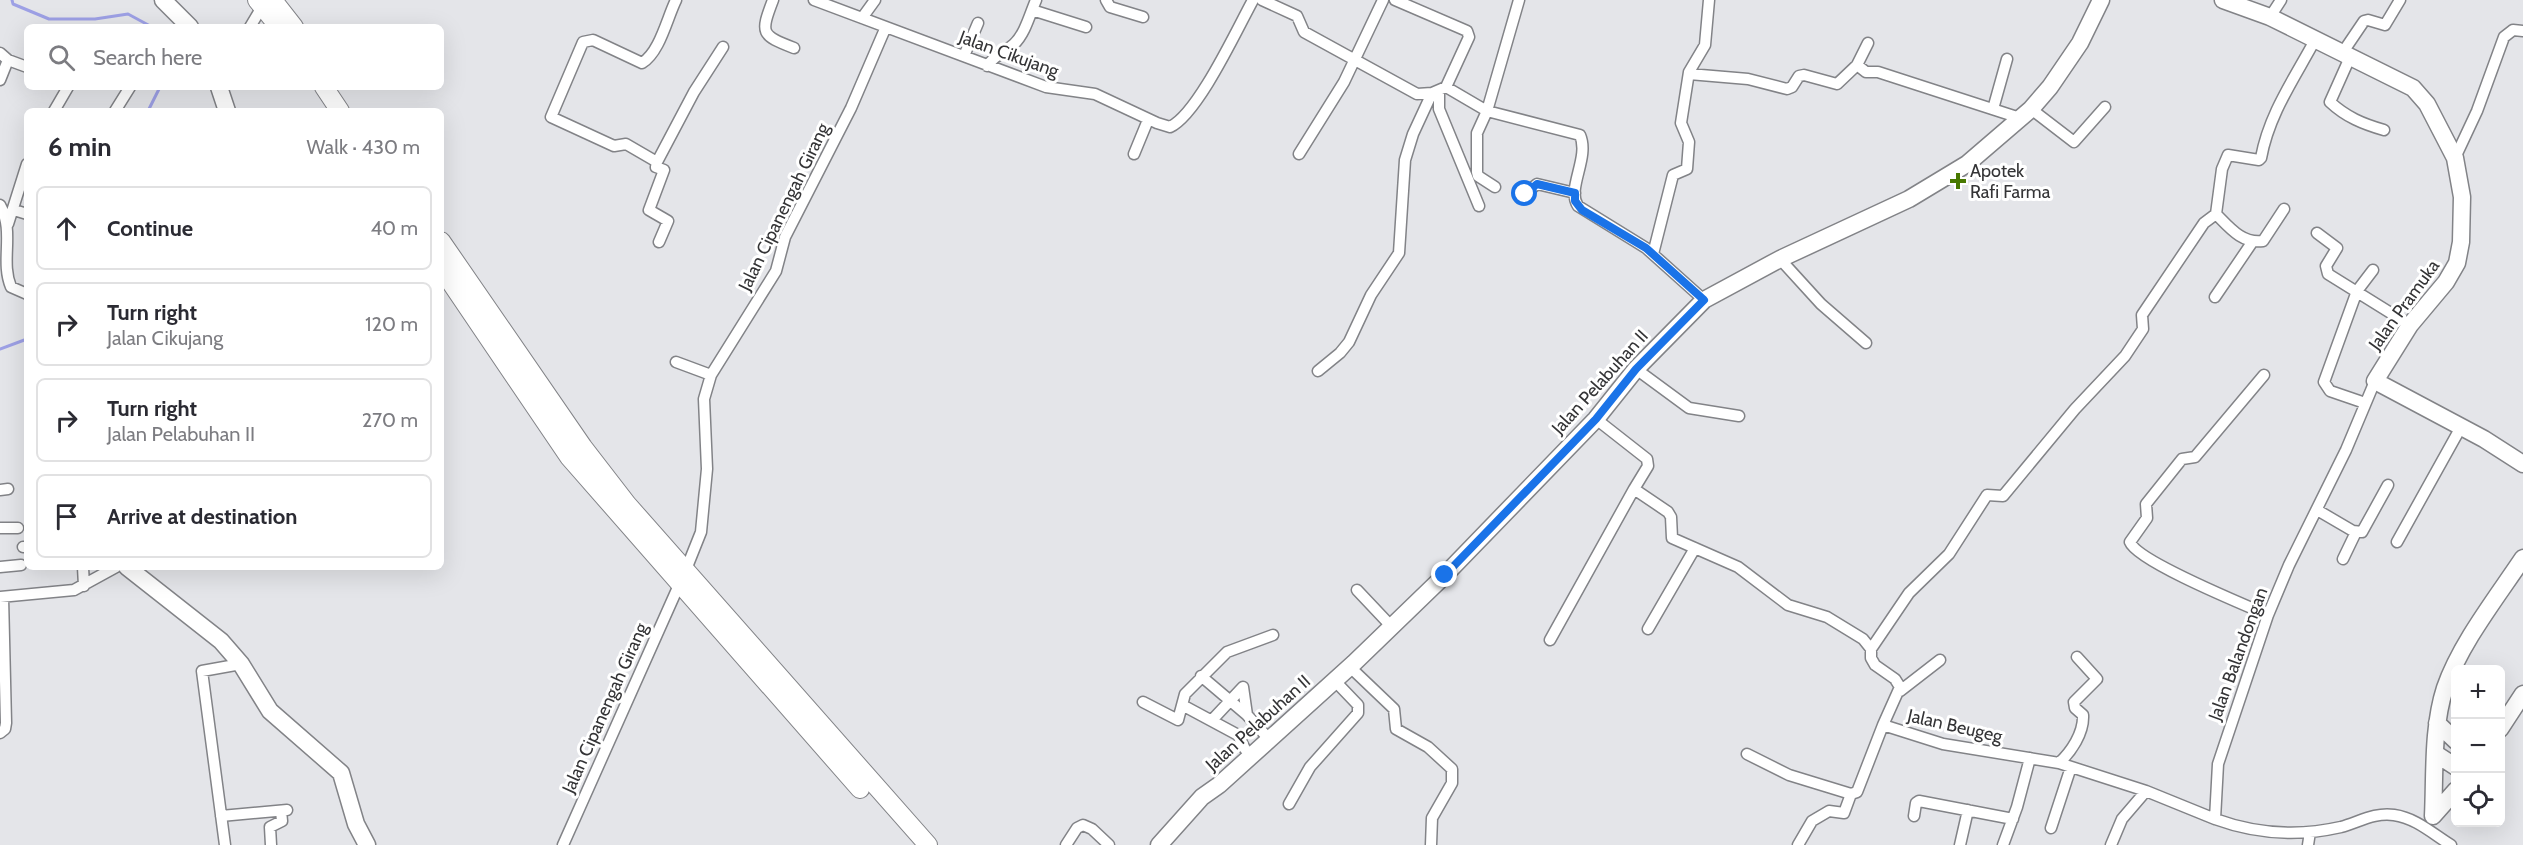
<!DOCTYPE html>
<meta charset="utf-8">
<style>
body{margin:0;font-family:Cabin,sans-serif;background:#f2f2f3;color:#2b2b33}
.controls{position:absolute;right:18px;bottom:18px;display:grid;overflow:hidden;border-radius:9px;box-shadow:0 6px 24px #0002}
.controls button{width:54px;height:54px;display:grid;place-items:center;padding:0;border:0;border-bottom:2px solid #e1e1e2;background:#fff;color:#2b2b33;font:30px sans-serif}
.stop{position:absolute;width:18px;height:18px;margin:-14px;border:4px solid #1a73e8;border-radius:50%;background:#fff}
.stop.end{background:#1a73e8;border-color:#fff;box-shadow:0 2px 6px #0008}
.list{margin:0;padding:0;list-style:none}
h2{display:flex;justify-content:space-between;align-items:center;height:78px;margin:0;padding:0 24px;font-size:26px}
h2 small{font-size:20px;font-weight:400;color:#7c7c81}
.list li{display:grid;grid-template-columns:39px 1fr auto;gap:18px;align-items:center;box-sizing:border-box;height:84px;margin:0 12px 12px;padding:0 12px;border:2px solid #e1e1e2;border-radius:9px}
.list b{display:block;font-size:22px;white-space:nowrap}
.list p{margin:0;font-size:20px;white-space:nowrap;color:#7c7c81}
.list em{font-size:20px;font-style:normal;color:#7c7c81}
.icon{flex:none;width:33px;height:33px;fill:none;stroke:currentColor;stroke-width:2;stroke-linecap:round;stroke-linejoin:round}
.map{position:relative;flex:none;width:2523px;height:845px;overflow:hidden}
.search{position:absolute;background:#fff;box-shadow:0 6px 24px #0002;left:24px;top:24px;width:420px;height:66px;display:flex;align-items:center;gap:15px;box-sizing:border-box;padding:0 21px;border-radius:9px;color:#7c7c81;font-size:22px}
.panel{position:absolute;background:#fff;box-shadow:0 6px 24px #0002;left:24px;top:108px;width:420px;height:462px;border-radius:9px}
.map>svg:first-child{display:block}
.lines{fill:none;stroke-linecap:round;stroke-linejoin:round}
.stream{stroke:#9da0e5;stroke-width:3}
.street-casing{stroke:#828387;stroke-width:13}
.secondary-casing{stroke:#828387;stroke-width:19}
.primary-casing{stroke:#828387;stroke-width:20}
.street{stroke:#fff;stroke-width:10}
.secondary{stroke:#fff;stroke-width:16}
.primary{stroke:#fff;stroke-width:18}
.route{stroke:#1a73e8;stroke-width:8}
.poi-dot{fill:#487900;stroke:#fff;stroke-width:2}
.labels{text-anchor:middle;stroke-width:6;stroke-linejoin:round;paint-order:stroke}
.street-label{font-size:18px;fill:#343436;stroke:#fff}
.poi-label{font-size:18px;fill:#343436;stroke:#fff;text-anchor:start}
</style>
<div class="map">
<svg width="2523" height="845" viewBox="0 0 2523 845">
<rect width="100%" height="100%" fill="#e4e5e9"/>
<g class="lines">
<path class="stream" d="M12 0 13 4 49 19H95L128 14 152 27
M148 111 160 87
M0 349 27 339"/>
<defs>
<path id="street" d="M773 0C760 34 761 35 794 48
M814 0 1046 87 1095 94 1157 123 1170 127C1198 114 1237 29 1253 0
M1106 0 1110 7 1143 17
M1262 0 1297 16 1304 32 1417 94 1432 93 1446 87 1487 111 1477 133V172L1478 176 1495 187
M1395 0 1467 31 1469 37 1446 87
M1519 0 1487 111 1580 135C1590 158 1566 189 1578 206L1646 248 1704 300
M1032 10 1086 27
M2270 17 2281 0
M862 18 875 0
M250 27 262 7
M2343 52 2364 21 2368 20 2385 25 2400 0
M0 53 8 60 27 67
M2351 55 2330 102C2346 117 2363 124 2384 130
M964 56 978 23
M1857 65 1866 72H1878L2020 118
M987 66C998 52 1003 54 1014 44 1025 34 1030 14 1036 0
M1689 74 1748 79 1787 89 1792 87 1799 76 1804 75 1837 84 1857 65 1868 43
M0 80 8 60
M1439 91V109L1479 206
M1993 109 2007 59
M2031 109 2074 142 2105 107
M54 111 68 87
M115 111 130 87
M1134 154 1148 120
M1299 154 1344 82 1383 0
M2455 158 2477 111 2504 37 2513 30 2523 31
M657 162 626 144 614 146 551 117 583 42 593 40 642 63C660 52 667 18 676 0
M1525 194 1537 184 1575 193
M0 205C15 232 0 261 11 287L27 294
M2284 209 2263 241C2242 244 2229 227 2216 214L2222 169 2228 155 2259 160 2261 158C2269 114 2294 79 2315 40
M14 210 27 214
M8 224 27 164
M2317 233 2337 248 2326 266 2328 274 2410 325
M659 242 668 221 649 210 664 170 656 167 657 162 694 92 723 47
M1653 254 1673 175 1687 169 1689 142 1681 123 1689 72 1705 45 1709 0
M1780 259 1821 304 1866 343
M2215 297 2253 241
M676 362 711 375
M1636 369 1689 408 1739 416
M1318 371 1340 353 1349 342 1371 295 1399 253 1405 160 1413 134 1432 93
M2264 375 2195 457 2182 459 2146 504 2147 518 2130 542C2137 561 2245 605 2268 615
M2365 403 2330 391 2324 382 2357 291 2373 270
M1596 419 1647 459 1648 466 1634 489 1668 512 1671 517 1672 538 1738 567 1788 605 1827 617 1863 639 1871 649V658L1875 665 1895 679 1900 687 1883 725 1943 744 2059 763 2146 791
M0 490 8 489
M2317 510 2353 531 2362 532 2388 485
M0 528H18
M2397 542 2461 427
M23 547H27
M2343 559 2356 532
M0 567 21 565
M83 567 84 586
M685 572 701 532 707 469 704 399 711 375 776 271 785 237 851 108 885 29
M1357 590 1391 626
M0 597 74 590 116 567
M1648 629 1695 548
M1550 640 1634 489
M1871 649 1909 593 1949 554 1987 495 2003 496 2075 409 2125 356 2143 329 2142 315 2204 223 2216 214
M1350 667 1394 709 1396 729 1428 747 1452 769V783L1432 818 1431 845
M1201 676 1247 715 1269 739
M1900 691 1940 660
M1143 702 1178 720 1185 694 1227 652 1273 635
M1184 706 1238 735 1245 749 1252 756
M1213 719 1243 687 1247 715
M0 733 5 729 6 723 3 597
M1747 754 1789 775 1851 794
M2059 763C2071 752 2084 733 2083 715L2075 708 2074 702 2097 679 2077 657
M1289 804 1310 767 1358 713V705L1335 681
M221 816 287 810
M1914 816 1916 803 1919 801 2013 819
M2215 819C2256 834 2297 837 2341 827 2359 822 2375 812 2394 815 2416 818 2433 834 2451 845
M2051 828 2071 767
M225 845 202 671 241 664
M271 845 270 827 282 821 281 811
M563 845 679 585
M1066 845 1077 828 1083 825 1092 829 1109 845
M1798 845 1812 821 1829 811 1844 813 1851 794 1857 792 1883 725
M1960 845 1968 810
M2003 845 2017 807 2030 758
M2111 845 2122 819 2146 791 2215 819 2218 764 2268 615 2289 565 2346 450 2375 381
M2308 845 2310 832"/>
<path id="secondary" d="M163 0 190 27
M2223 0 2270 17 2413 88 2427 104 2455 158 2462 197 2461 242 2457 263 2446 282 2410 325 2375 381 2484 439 2523 464
M219 87 227 111
M127 567 221 641 241 664 270 711 341 773 356 824 367 845
M2437 723 2456 741
M2500 729 2523 694
M2436 754 2456 767
M2456 790 2433 816C2435 775 2432 728 2445 688 2460 644 2497 597 2523 558
M1159 845 1202 797 1219 785 1354 663 1443 577 1596 419 1636 369 1704 300 1780 259 1909 199 1967 164 2031 109 2050 87 2080 43 2101 0"/>
<path id="primary" d="M257 0 279 27
M276 4 294 27
M324 87 340 111
M441 241 583 447 627 504 928 845
M441 268 569 457 860 789"/>
</defs>
<use href="#street" class="street-casing"/>
<use href="#secondary" class="secondary-casing"/>
<use href="#primary" class="primary-casing"/>
<use href="#street" class="street"/>
<use href="#secondary" class="secondary"/>
<use href="#primary" class="primary"/>
</g>
<g class="lines">
<path class="route" d="M1445 575 1596 419 1636 369 1704 300 1646 248 1582 210 1575 201V193L1537 184 1525 194"/>
</g>
<path class="poi-dot" d="M1955 172h6v6h6v6h-6v6h-6v-6h-6v-6h6z"/>
<g class="labels">
<g class="street-label">
<text transform="translate(1009 54) rotate(20)" y="6">Jalan Cikujang</text>
<text transform="translate(784 207) rotate(-64)" y="6">Jalan Cipanengah Girang</text>
<text transform="translate(2404 305) rotate(-54)" y="6">Jalan Pramuka</text>
<text transform="translate(1600 382) rotate(-48)" y="6">Jalan Pelabuhan II</text>
<text transform="translate(2238 654) rotate(-70)" y="6">Jalan Balandongan</text>
<text transform="translate(605 708) rotate(-66)" y="6">Jalan Cipanengah Girang</text>
<text transform="translate(1258 723) rotate(-42)" y="6">Jalan Pelabuhan II</text>
<text transform="translate(1955 726) rotate(13)" y="6">Jalan Beugeg</text>
</g>
<g class="poi-label">
<text x="1970" y="177">Apotek<tspan x="1970" dy="21">Rafi Farma</tspan></text>
</g>
</g>
</svg>
<div class="controls">
<button>+</button>
<button>−</button>
<button><svg class="icon" aria-label="locate" viewBox="0 0 24 24"><circle cx="12" cy="12" r="6"/><path d="M12 2v4M12 18v4M2 12h4M18 12h4"/></svg></button>
</div>
<div class="stop" style="left:1525px;top:194px"></div>
<div class="stop end" style="left:1445px;top:575px"></div>
<div class="search"><svg class="icon" aria-label="search" viewBox="0 0 24 24"><circle cx="10" cy="10" r="6"/><path d="M15 15l6 6"/></svg>Search here</div>
<section class="panel">
<h2>6 min<small>Walk · 430 m</small></h2>
<ul class="list">
<li><svg class="icon" aria-label="ahead" viewBox="0 0 24 24"><path d="M12 20V5M6 11l6-6 6 6"/></svg><div><b>Continue</b></div><em>40 m</em></li>
<li><svg class="icon" aria-label="right" viewBox="0 0 24 24"><path d="M7 20v-9h11M14 6l5 5-5 5"/></svg><div><b>Turn right</b><p>Jalan Cikujang</p></div><em>120 m</em></li>
<li><svg class="icon" aria-label="right" viewBox="0 0 24 24"><path d="M7 20v-9h11M14 6l5 5-5 5"/></svg><div><b>Turn right</b><p>Jalan Pelabuhan II</p></div><em>270 m</em></li>
<li><svg class="icon" aria-label="arrive" viewBox="0 0 24 24"><path d="M6 21V4h12l-3 4 3 4H6"/></svg><div><b>Arrive at destination</b></div></li>
</ul>
</section>
</div>
